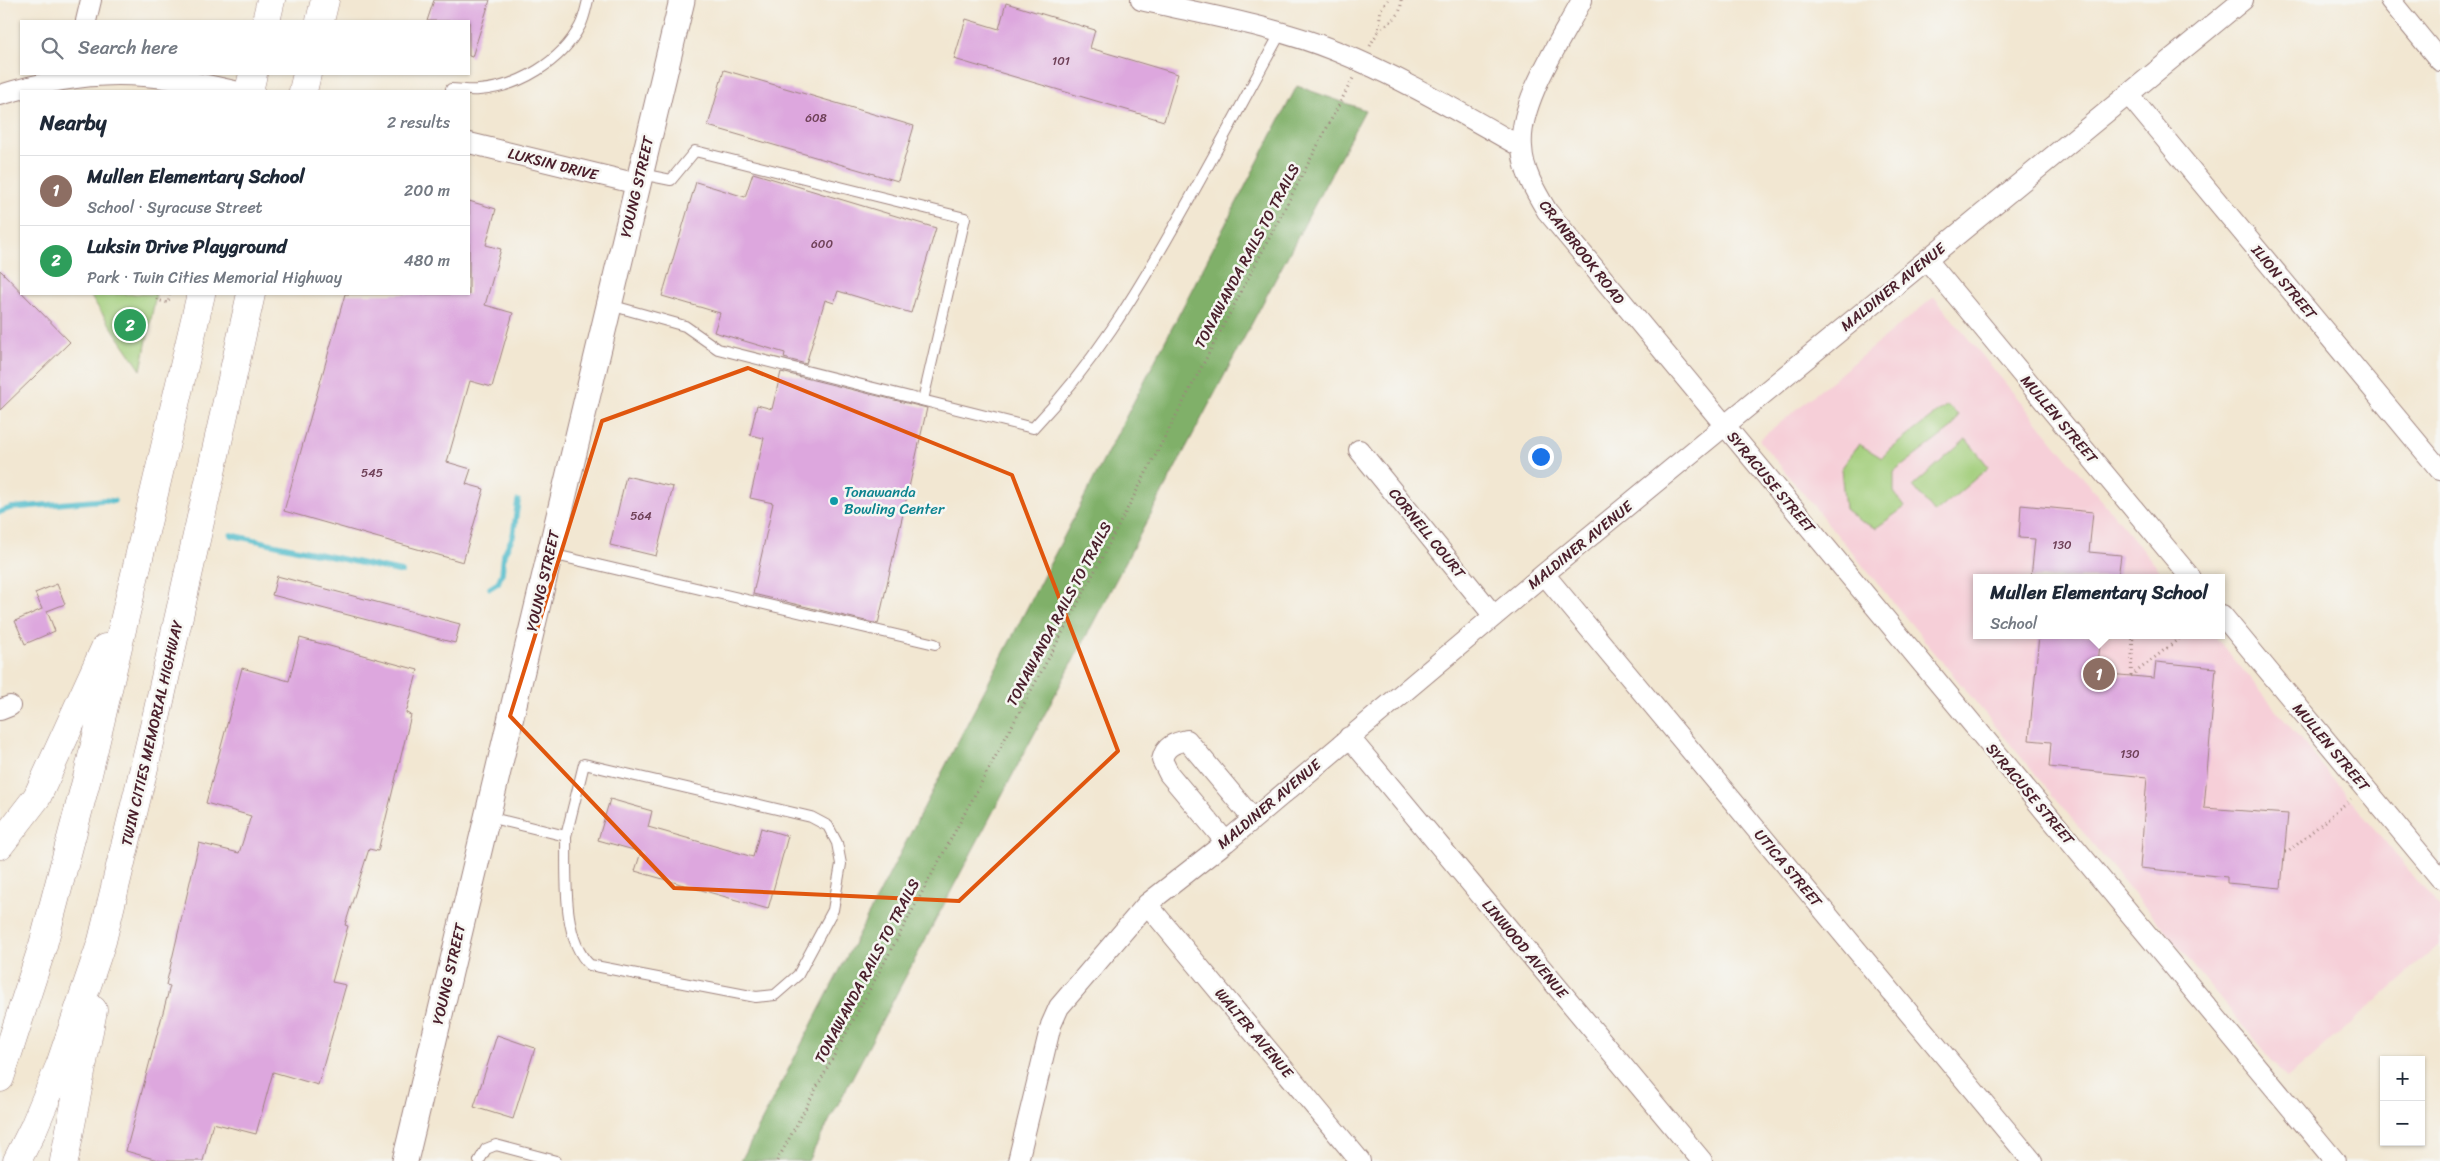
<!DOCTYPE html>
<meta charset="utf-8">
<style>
body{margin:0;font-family:Sriracha,sans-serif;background:#f2f2f3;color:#1f2937}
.controls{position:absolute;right:15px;bottom:15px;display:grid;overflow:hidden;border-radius:0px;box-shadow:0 1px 4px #0004}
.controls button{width:45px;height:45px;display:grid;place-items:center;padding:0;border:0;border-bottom:1px solid #e0e1e3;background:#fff;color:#1f2937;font:25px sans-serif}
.you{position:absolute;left:1540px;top:456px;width:18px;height:18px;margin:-12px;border:4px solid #fff;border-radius:50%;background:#1a73e8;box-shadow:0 0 0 8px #1a73e833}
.badge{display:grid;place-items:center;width:32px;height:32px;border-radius:50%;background:#111827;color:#fff;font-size:16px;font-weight:700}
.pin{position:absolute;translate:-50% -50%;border:2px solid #fff;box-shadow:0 1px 5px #0006}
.popup{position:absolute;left:1973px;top:574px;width:252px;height:65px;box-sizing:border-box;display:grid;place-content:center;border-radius:0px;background:#fff;filter:drop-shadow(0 1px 4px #0005);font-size:16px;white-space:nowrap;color:#747a83}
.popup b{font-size:19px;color:#1f2937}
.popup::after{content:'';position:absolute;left:50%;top:100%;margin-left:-10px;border:10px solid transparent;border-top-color:#fff}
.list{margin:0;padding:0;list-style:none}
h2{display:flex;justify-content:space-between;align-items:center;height:65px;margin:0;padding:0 20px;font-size:21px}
h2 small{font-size:16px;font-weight:400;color:#747a83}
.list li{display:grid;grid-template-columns:32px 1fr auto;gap:15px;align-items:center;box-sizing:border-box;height:70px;padding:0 20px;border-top:1px solid #e0e1e3}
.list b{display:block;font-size:19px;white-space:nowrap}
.list p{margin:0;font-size:16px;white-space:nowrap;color:#747a83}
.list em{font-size:16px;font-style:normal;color:#747a83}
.icon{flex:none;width:28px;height:28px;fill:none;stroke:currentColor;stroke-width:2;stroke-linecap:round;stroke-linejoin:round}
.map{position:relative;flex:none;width:2440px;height:1161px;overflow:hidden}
.search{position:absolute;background:#fff;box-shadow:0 1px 4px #0004;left:20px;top:20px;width:450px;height:55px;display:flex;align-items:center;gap:12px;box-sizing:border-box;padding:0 18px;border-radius:0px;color:#747a83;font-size:19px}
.panel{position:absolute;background:#fff;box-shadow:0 1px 4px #0004;left:20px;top:90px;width:450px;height:205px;border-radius:0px}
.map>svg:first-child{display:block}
.built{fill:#f6cfd8}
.green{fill:#a1cd79;stroke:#767652}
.forest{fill:#80b069;stroke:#65684a}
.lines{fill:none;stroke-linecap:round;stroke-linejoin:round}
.stream{stroke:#4fbbca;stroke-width:5.5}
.building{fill:#dda7de}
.service-casing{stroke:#9e837e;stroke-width:12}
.minor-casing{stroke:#9e837e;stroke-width:22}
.tertiary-casing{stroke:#9e837e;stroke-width:27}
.primary-casing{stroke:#9e837e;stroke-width:29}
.path{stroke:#9e837e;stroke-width:3;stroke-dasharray:1 4;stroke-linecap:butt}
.service{stroke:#fff;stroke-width:10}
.minor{stroke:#fff;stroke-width:20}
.tertiary{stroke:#fff;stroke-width:25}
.primary{stroke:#fff;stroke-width:28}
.marked{fill:none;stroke:#e0560e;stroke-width:4;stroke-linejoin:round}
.culture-dot{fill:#0f9aa8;stroke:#f6f6f2;stroke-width:2}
.labels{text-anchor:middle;stroke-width:5;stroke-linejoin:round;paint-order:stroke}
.number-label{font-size:12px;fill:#6f4158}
.street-label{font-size:15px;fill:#4a1f2b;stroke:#f6f6f2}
.culture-label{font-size:15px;fill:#0d838f;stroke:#f6f6f2;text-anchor:start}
</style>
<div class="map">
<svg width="2440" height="1161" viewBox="0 0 2440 1161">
<rect width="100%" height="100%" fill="#f6f6f2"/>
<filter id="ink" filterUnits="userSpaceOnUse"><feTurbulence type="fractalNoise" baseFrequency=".02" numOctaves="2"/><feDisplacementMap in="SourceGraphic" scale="10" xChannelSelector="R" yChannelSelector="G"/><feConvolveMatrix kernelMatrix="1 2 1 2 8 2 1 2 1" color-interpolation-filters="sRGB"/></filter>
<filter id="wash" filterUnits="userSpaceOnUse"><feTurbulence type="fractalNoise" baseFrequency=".0096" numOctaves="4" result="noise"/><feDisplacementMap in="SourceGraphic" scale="20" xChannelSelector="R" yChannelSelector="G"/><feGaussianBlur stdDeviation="1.12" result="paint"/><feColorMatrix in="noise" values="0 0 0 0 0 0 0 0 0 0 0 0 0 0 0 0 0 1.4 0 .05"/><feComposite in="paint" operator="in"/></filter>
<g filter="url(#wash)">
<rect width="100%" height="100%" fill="#f2e7d2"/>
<path class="built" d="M1934 297 2166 578H1976V635H2214L2440 908V944L2287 1079 1759 440Z"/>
<path class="green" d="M89 294H156L141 370Z
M1947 405 1958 415 1953 427 1894 472V492L1905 507 1876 528 1860 521 1845 509 1841 469 1859 444 1882 458 1889 450Z
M1966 439 1989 467 1935 513 1913 486Z"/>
<path class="forest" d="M1297 86 1365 110 808 1161H741Z"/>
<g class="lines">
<path class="stream" d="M0 512 11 508 104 500 114 501
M231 535 402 572
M490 588 498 583 502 573 504 554 513 536 518 501"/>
</g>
<g id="blocks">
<path class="building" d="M434 0H490L472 57 469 56V21H427Z
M1006 3 1095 30 1090 48 1178 74 1164 121 954 59 966 19 999 29Z
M724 70 914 126 898 181 708 126Z
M753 173 936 228 911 313 838 291 834 303 825 300 806 364 784 358 785 353 714 332 720 313 662 296 696 182 745 197Z
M469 201 496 209 486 245 501 249 485 305 513 313 492 387 470 381 447 462 471 469 466 484 484 489 463 562 284 511 345 294H469Z
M0 270 70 342 0 410Z
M781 372 927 408 878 624 753 594 773 503 750 498 764 438 750 435 757 405 772 409Z
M626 476 673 487 656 556 610 545Z
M2021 505 2093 512 2089 552 2121 555 2118 578 2031 577 2035 539 2019 538Z
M277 576 460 624 455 643 272 595Z
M57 584 65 604 47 611 55 631 25 644 15 621 42 609 35 593Z
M2039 635H2101L2097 673 2154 678 2156 662 2216 668 2204 808 2288 814 2281 888 2227 883V877L2140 868 2147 777 2049 767 2051 742 2029 740Z
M300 638 418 670 406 713 411 715 378 851 369 849 345 925 348 926 332 982 346 985 318 1085 273 1072 256 1134 213 1123 203 1161H161L126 1151 170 986 166 985 199 843 239 853 251 816 206 803 242 668 289 681Z
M610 799 652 811 648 827 753 857 761 828 788 836 768 909 635 871 641 852 598 840Z
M497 1035 535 1048 513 1119 474 1107Z"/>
</g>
</g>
<g filter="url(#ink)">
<use href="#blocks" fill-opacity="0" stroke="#9e837e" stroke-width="1"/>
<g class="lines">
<defs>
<path id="service" d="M451 91V89C460 89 470 91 479 90 519 87 561 62 580 26 584 19 586 8 588 0
M641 174 671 180 695 151 965 218 923 400
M610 305 685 326 718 349 1033 428C1092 366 1135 296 1176 223 1212 160 1246 96 1281 32
M551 554 935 644
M488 817 566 836 584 764 811 817 828 826 837 843 841 864 833 910 798 975 775 995 756 997 590 965C561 939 567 872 566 836
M479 1161 486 1149 496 1145 556 1161"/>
<path id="minor" d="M1141 0C1206 15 1274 26 1336 51 1401 77 1461 113 1521 147
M1582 0C1561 40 1518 103 1522 147 1523 171 1535 191 1547 211L2335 1161
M2390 0 2440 61
M86 21 91 0
M2128 94 2440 470
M0 95C88 68 146 70 234 91
M469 143 638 184
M1927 260 2191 578
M1359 450 1494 616
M1544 574 2032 1161
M2222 615 2440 878
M0 710 10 706
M1349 737 1702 1161
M1226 842 1169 774 1162 760C1165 746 1174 743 1187 740L1253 819
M1147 904 1360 1161
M1018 1161 1051 1025 1059 1007 1147 904 1226 842 1544 574 2243 0"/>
<path id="tertiary" d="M405 1161 682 0"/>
<path id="primary" d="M266 21 271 0
M320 21 325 0
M249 91 253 74
M303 91 307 74
M0 845 37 797 105 648
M0 1078 43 945 88 774 201 294
M17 1161 34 1127 60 1065 102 941 157 714 251 294
M64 1161 93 1010"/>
</defs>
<use href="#service" class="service-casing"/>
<use href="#minor" class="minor-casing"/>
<use href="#tertiary" class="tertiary-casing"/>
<use href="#primary" class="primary-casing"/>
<path class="path" d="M1378 31C1390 21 1402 18 1401 0
M1370 46 1378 31 1381 9 1388 0
M158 294 157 300 168 303 170 294
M2131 675 2133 635
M2131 676 2181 637
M2285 852H2288L2351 799
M777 1161 1067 624 1353 78"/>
<use href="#service" class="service"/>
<use href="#minor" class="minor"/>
<use href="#tertiary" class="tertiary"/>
<use href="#primary" class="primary"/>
</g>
</g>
<path class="marked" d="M748 368 1012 475 1118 751 959 901 674 888 510 716 602 421Z"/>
<circle class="culture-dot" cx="834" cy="501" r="5"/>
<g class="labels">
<g class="number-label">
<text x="1061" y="65">101</text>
<text x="816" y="122">608</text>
<text x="822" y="248">600</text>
<text x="372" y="477">545</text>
<text x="641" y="520">564</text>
<text x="2062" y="549">130</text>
<text x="2130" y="758">130</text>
</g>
<g class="street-label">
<text transform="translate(553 164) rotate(14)" y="5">LUKSIN DRIVE</text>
<text transform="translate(637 187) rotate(-77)" y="5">YOUNG STREET</text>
<text transform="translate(1582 252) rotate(52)" y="5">CRANBROOK ROAD</text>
<text transform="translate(1247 256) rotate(-62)" y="5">TONAWANDA RAILS TO TRAILS</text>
<text transform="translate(2284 282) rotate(50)" y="5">ILION STREET</text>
<text transform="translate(1893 287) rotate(-39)" y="5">MALDINER AVENUE</text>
<text transform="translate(2059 419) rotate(50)" y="5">MULLEN STREET</text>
<text transform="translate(1771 482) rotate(50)" y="5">SYRACUSE STREET</text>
<text transform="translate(1427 533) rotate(51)" y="5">CORNELL COURT</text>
<text transform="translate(1580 545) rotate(-39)" y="5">MALDINER AVENUE</text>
<text transform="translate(543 581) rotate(-77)" y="5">YOUNG STREET</text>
<text transform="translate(1059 614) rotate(-62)" y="5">TONAWANDA RAILS TO TRAILS</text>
<text transform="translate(152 733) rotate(-77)" y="5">TWIN CITIES MEMORIAL HIGHWAY</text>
<text transform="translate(2331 747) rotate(50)" y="5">MULLEN STREET</text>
<text transform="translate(2030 794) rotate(50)" y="5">SYRACUSE STREET</text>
<text transform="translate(1269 804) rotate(-40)" y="5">MALDINER AVENUE</text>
<text transform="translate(1788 868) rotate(50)" y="5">UTICA STREET</text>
<text transform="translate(1525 949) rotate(50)" y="5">LINWOOD AVENUE</text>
<text transform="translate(867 971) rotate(-62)" y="5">TONAWANDA RAILS TO TRAILS</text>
<text transform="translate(449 974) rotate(-77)" y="5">YOUNG STREET</text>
<text transform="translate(1254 1033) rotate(50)" y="5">WALTER AVENUE</text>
</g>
<g class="culture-label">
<text x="844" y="497">Tonawanda<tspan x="844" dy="17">Bowling Center</tspan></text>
</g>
</g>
</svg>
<div class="controls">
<button>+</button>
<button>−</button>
</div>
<div class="you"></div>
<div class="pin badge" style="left:2099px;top:674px;background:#8d6e63">1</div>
<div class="popup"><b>Mullen Elementary School</b>School</div>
<div class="pin badge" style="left:130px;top:325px;background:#2e9e5b">2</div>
<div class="search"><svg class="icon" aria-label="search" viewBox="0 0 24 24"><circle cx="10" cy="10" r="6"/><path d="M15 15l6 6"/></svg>Search here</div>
<section class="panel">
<h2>Nearby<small>2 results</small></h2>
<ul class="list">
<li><span class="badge" style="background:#8d6e63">1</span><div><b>Mullen Elementary School</b><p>School · Syracuse Street</p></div><em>200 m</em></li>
<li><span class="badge" style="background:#2e9e5b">2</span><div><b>Luksin Drive Playground</b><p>Park · Twin Cities Memorial Highway</p></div><em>480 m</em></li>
</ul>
</section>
</div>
